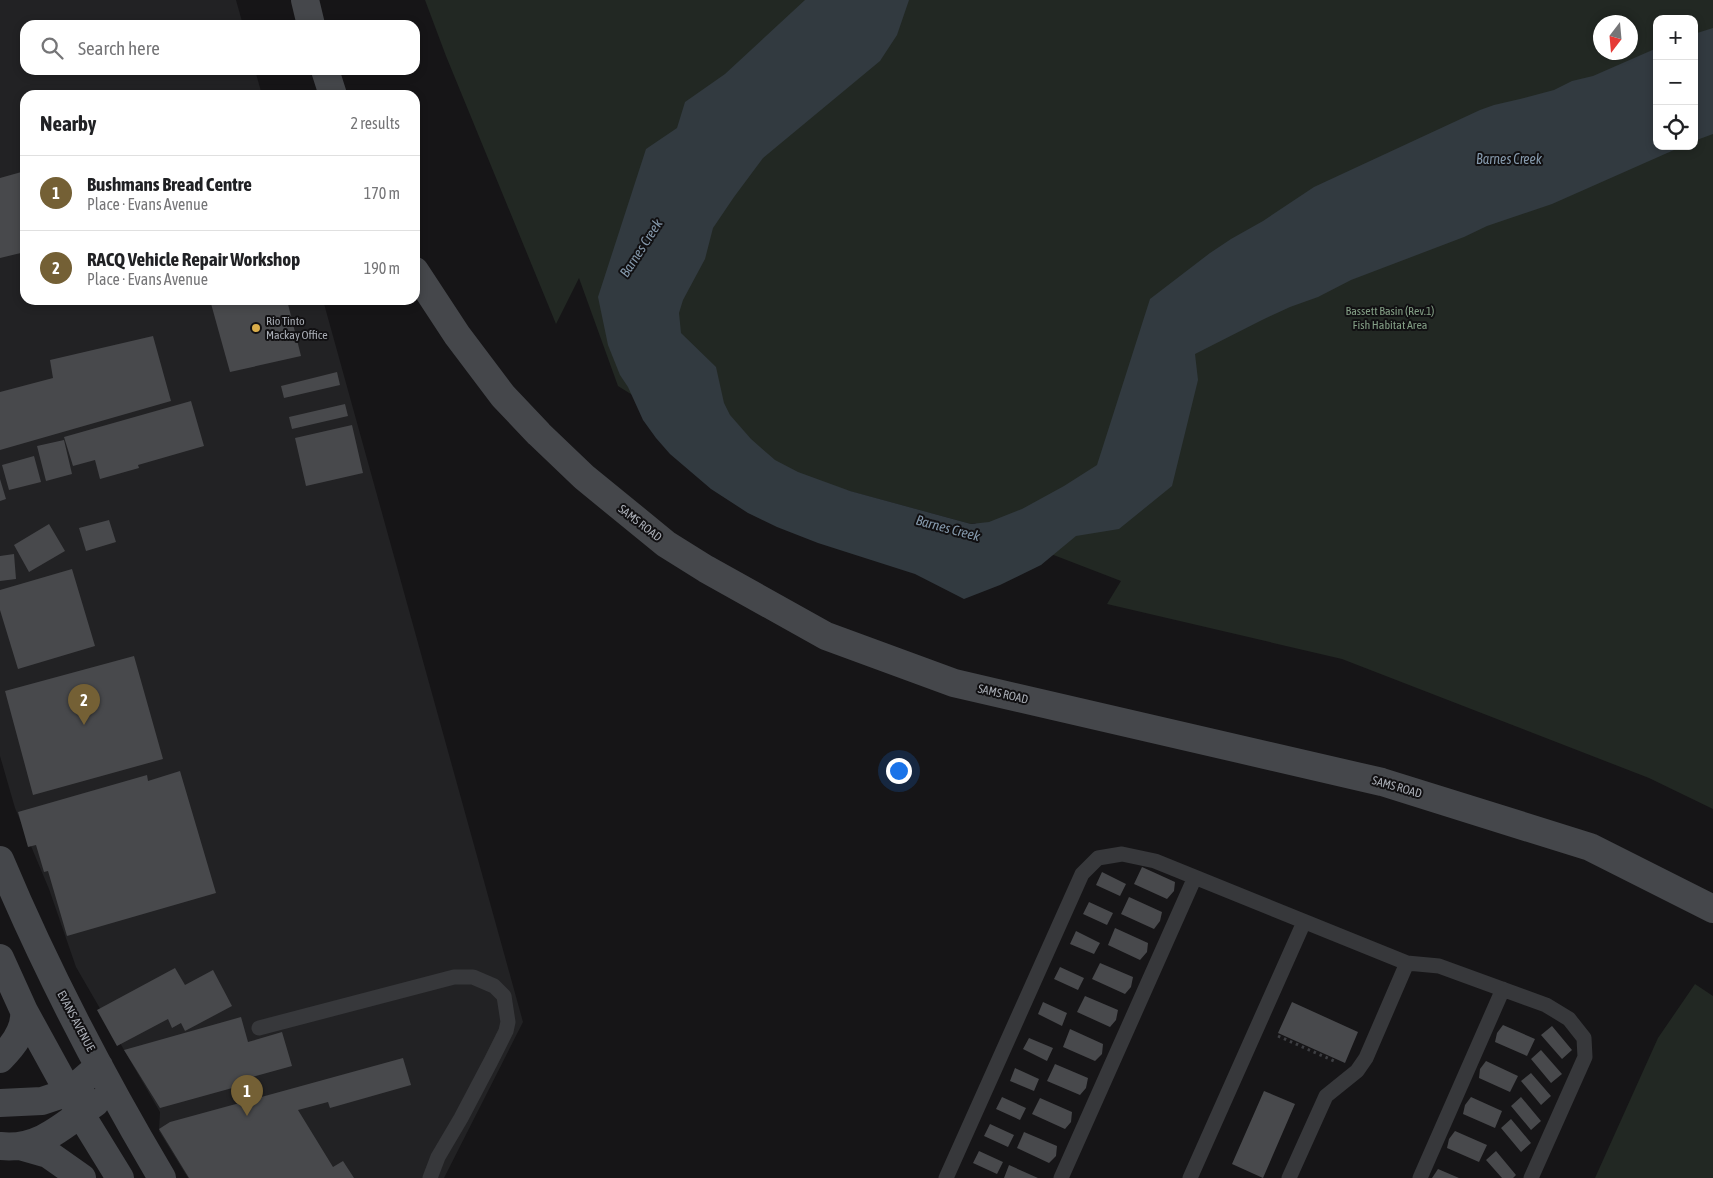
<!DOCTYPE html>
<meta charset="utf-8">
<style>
body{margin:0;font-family:"Asap Condensed",sans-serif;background:#f2f2f2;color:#202124}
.controls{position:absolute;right:15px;top:15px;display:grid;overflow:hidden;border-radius:10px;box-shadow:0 2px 8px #0003}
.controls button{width:45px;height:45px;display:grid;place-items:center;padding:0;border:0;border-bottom:1px solid #e0e0e0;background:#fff;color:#202124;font:25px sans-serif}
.compass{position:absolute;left:1593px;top:15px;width:45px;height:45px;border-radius:50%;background:#fff;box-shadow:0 2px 8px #0003;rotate:196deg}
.you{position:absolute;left:898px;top:770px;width:18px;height:18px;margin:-12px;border:4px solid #fff;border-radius:50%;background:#1a73e8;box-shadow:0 0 0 8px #1a73e833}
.badge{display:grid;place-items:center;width:32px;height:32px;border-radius:50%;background:#746035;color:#fff;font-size:16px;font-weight:700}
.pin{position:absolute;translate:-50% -41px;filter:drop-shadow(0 1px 2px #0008)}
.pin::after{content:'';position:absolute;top:26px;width:18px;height:15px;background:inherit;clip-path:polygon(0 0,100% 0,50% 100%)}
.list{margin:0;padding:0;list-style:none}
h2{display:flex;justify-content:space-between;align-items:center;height:65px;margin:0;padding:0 20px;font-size:21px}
h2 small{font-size:16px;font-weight:400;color:#757577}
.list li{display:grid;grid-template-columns:32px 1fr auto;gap:15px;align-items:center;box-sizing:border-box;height:75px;padding:0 20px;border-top:1px solid #e0e0e0}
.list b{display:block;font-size:19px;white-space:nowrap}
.list p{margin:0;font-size:16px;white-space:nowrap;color:#757577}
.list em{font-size:16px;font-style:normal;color:#757577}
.icon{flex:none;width:28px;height:28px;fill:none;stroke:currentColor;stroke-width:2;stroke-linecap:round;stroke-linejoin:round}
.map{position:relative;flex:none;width:1713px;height:1178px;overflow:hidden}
.search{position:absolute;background:#fff;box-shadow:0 2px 8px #0003;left:20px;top:20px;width:400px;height:55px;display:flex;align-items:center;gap:12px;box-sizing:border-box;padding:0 18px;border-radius:15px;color:#757577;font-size:19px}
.panel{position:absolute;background:#fff;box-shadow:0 2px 8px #0003;left:20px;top:90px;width:400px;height:215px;border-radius:15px}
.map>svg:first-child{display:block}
.built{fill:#222224}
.green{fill:#222823;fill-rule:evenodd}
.water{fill:#323a40}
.building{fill:#48494c}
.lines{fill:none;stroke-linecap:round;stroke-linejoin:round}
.path{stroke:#3d3e42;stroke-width:3;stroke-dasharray:2.5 4;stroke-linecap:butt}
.lane{stroke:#37383b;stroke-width:15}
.secondary{stroke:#45474b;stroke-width:28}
.poi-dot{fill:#daad4a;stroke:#111012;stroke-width:2}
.labels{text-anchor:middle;stroke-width:4;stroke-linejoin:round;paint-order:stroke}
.park-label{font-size:12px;fill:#839e85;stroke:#111012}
.poi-label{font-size:12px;fill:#a9adb5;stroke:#111012;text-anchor:start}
.street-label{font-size:12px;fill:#a9adb5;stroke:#111012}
.water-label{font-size:14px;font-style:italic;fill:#8599ac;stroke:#111012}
</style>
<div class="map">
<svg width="1713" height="1178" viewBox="0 0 1713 1178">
<rect width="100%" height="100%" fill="#161517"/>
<path class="built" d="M0 0H236L243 25H25V70H255L262 95H25V300H323L523 1022 444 1178H188L159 1131 160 1112 76 967 49 889 15 808 0 756Z"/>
<path class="green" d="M425 0H1713V809L1649 778 1342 659 1107 604 1121 581 986 529 975 523 971 524 838 488 813 508 618 386 579 278 556 324 446 56ZM1657 19H1694V146H1657ZM1600 22H1630V52H1600Z
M1695 984 1713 996V1178H1595L1658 1038Z"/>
<path class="water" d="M805 0H909L897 35 880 61 763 158 734 197 713 228 705 259 683 300 679 313 681 333 716 367 724 403 730 415 751 439 775 460 798 472 850 491 971 524 989 522 1022 509 1064 486 1097 465 1150 299 1210 253 1231 239 1263 221 1314 187 1480 110 1494 105 1520 99 1554 90 1572 81 1593 76 1657 48V146H1683L1552 204 1487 226 1464 237 1351 280 1318 297 1290 307 1262 320 1195 354 1198 380 1172 486 1119 529 1076 536 1041 565 1000 585 964 599 915 574 818 543 777 527 748 513 711 489 670 454 656 438 643 420 628 387 620 375 608 345 598 297 646 149 677 128 685 102 725 74Z
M1713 28V134L1694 141V34Z"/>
<path class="building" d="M25 171V252L0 258V178Z
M210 300H287L301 356 230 372Z
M153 336 171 401 0 450V392L53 378 50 360Z
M337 372 340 385 284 398 281 386Z
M191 401 204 446 138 465 139 468 100 479 95 460 73 466 64 437Z
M345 404 348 416 292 429 289 417Z
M352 425 363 473 306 486 295 438Z
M64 440 72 474 46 481 37 446Z
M34 456 41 482 9 490 2 465Z
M0 479 6 499 0 501Z
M109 520 116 542 86 551 79 528Z
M49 524 65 551 29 572 14 545Z
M14 554 16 579 0 581V556Z
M72 569 95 646 18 669 0 610V590Z
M134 656 163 759 33 795 5 691Z
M180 771 216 893 67 936 48 871 44 872 36 845 28 847 18 812 147 775 148 781Z
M1142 867 1175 882 1174 891 1167 899 1134 884Z
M1102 872 1126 884 1120 896 1096 885Z
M1129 897 1162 912 1160 921 1154 929 1121 914Z
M1089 902 1113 913 1107 925 1083 914Z
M1115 928 1148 943 1147 952 1140 960 1108 945Z
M1076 931 1100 943 1094 954 1070 944Z
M1100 963 1133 977 1131 987 1125 994 1092 979Z
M1060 967 1084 978 1078 990 1054 979Z
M175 968 185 985 213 970 232 1006 185 1031 181 1023 172 1028 168 1019 117 1046 97 1010Z
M1085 996 1118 1010 1116 1020 1110 1027 1077 1012Z
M1043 1002 1067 1013 1062 1026 1038 1014Z
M1292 1002 1358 1032 1345 1063 1278 1033Z
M241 1017 248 1042 282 1032 292 1066 252 1077 254 1082 160 1108 124 1050Z
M1503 1025 1535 1039 1527 1056 1495 1042 1497 1033Z
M1552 1026 1572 1050 1562 1059 1541 1035Z
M1070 1029 1103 1044 1102 1054 1095 1061 1063 1047Z
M1029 1038 1053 1048 1047 1061 1023 1049Z
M1541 1050 1562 1074 1551 1083 1531 1059Z
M403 1058 411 1085 330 1108 328 1102 298 1110 333 1167 343 1161 354 1178H189L159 1129 170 1122Z
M1486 1061 1518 1076 1510 1092 1479 1078 1480 1069Z
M1055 1064 1088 1078 1086 1088 1080 1095 1047 1081Z
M1015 1068 1039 1079 1034 1091 1010 1081Z
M1531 1073 1551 1096 1541 1105 1521 1081Z
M1264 1091 1295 1104 1263 1178 1232 1164Z
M1002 1097 1026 1108 1020 1120 996 1109Z
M1471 1097 1502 1111 1495 1128 1463 1114 1465 1105Z
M1521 1097 1541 1121 1531 1130 1511 1106Z
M1040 1098 1072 1112 1071 1122 1065 1129 1032 1114Z
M1511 1119 1531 1143 1521 1152 1501 1128Z
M990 1124 1014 1135 1008 1147 984 1136Z
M1455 1131 1487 1145 1479 1162 1447 1148 1449 1139Z
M1024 1132 1057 1146 1056 1156 1049 1163 1017 1148Z
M979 1151 1003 1162 997 1174 973 1163Z
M1496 1151 1516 1175 1513 1178H1502L1486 1160Z
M1009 1165 1038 1178H1004Z
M1438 1169 1459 1178H1432Z"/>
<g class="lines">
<path class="path" d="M1278 1036 1334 1061"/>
<path class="lane" d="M259 1028 454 977H473L494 986 504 996 508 1022 506 1031 491 1061 461 1118 438 1157 430 1178
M946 1178 1082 874 1098 858 1122 854 1155 861 1407 963 1439 966 1546 1005 1569 1019 1584 1038 1585 1057 1531 1178
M1061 1178 1195 877
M1190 1178 1304 922
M1289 1178 1326 1096 1357 1071 1366 1058 1407 963
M1420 1178 1503 989"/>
<path class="secondary" d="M305 0 311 25
M325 70 333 95
M415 271 457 335 503 396 539 434 584 477 666 544 706 569 826 636 954 683 1382 782 1590 847 1713 909
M0 860C46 970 101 1075 162 1178
M0 958 24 1011 80 1113 120 1178
M0 1059C13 1046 26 1030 24 1011
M0 1103 42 1101 69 1092 99 1066
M0 1146C39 1151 65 1124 95 1103
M20 1146 48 1154 82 1178"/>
</g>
<circle class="poi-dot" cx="256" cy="328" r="5"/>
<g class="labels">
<g class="park-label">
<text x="1390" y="315">Bassett Basin (Rev.1)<tspan x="1390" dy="14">Fish Habitat Area</tspan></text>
</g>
<g class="poi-label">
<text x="266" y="325">Rio Tinto<tspan x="266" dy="14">Mackay Office</tspan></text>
</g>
<g class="street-label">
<text transform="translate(640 523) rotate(38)" y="4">SAMS ROAD</text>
<text transform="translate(1003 694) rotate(13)" y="4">SAMS ROAD</text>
<text transform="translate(1397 787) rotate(16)" y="4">SAMS ROAD</text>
<text transform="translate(76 1021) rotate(62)" y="4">EVANS AVENUE</text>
</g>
<g class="water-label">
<text x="1509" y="164">Barnes Creek</text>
<text transform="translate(641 248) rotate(-57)" y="5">Barnes Creek</text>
<text transform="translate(948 528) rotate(15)" y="5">Barnes Creek</text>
</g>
</g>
</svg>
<div class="controls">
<button>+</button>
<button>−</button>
<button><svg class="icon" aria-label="locate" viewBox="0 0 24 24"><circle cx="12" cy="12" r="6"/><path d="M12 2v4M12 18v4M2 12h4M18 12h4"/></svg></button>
</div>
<svg class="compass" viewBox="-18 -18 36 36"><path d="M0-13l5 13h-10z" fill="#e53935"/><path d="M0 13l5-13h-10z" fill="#757577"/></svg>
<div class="you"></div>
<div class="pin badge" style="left:247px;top:1116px">1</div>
<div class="pin badge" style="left:84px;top:725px">2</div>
<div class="search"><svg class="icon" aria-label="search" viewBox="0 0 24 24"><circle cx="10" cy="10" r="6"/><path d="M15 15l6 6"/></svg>Search here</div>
<section class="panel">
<h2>Nearby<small>2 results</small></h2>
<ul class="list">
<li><span class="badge">1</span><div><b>Bushmans Bread Centre</b><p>Place · Evans Avenue</p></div><em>170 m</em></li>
<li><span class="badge">2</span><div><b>RACQ Vehicle Repair Workshop</b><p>Place · Evans Avenue</p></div><em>190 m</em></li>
</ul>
</section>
</div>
